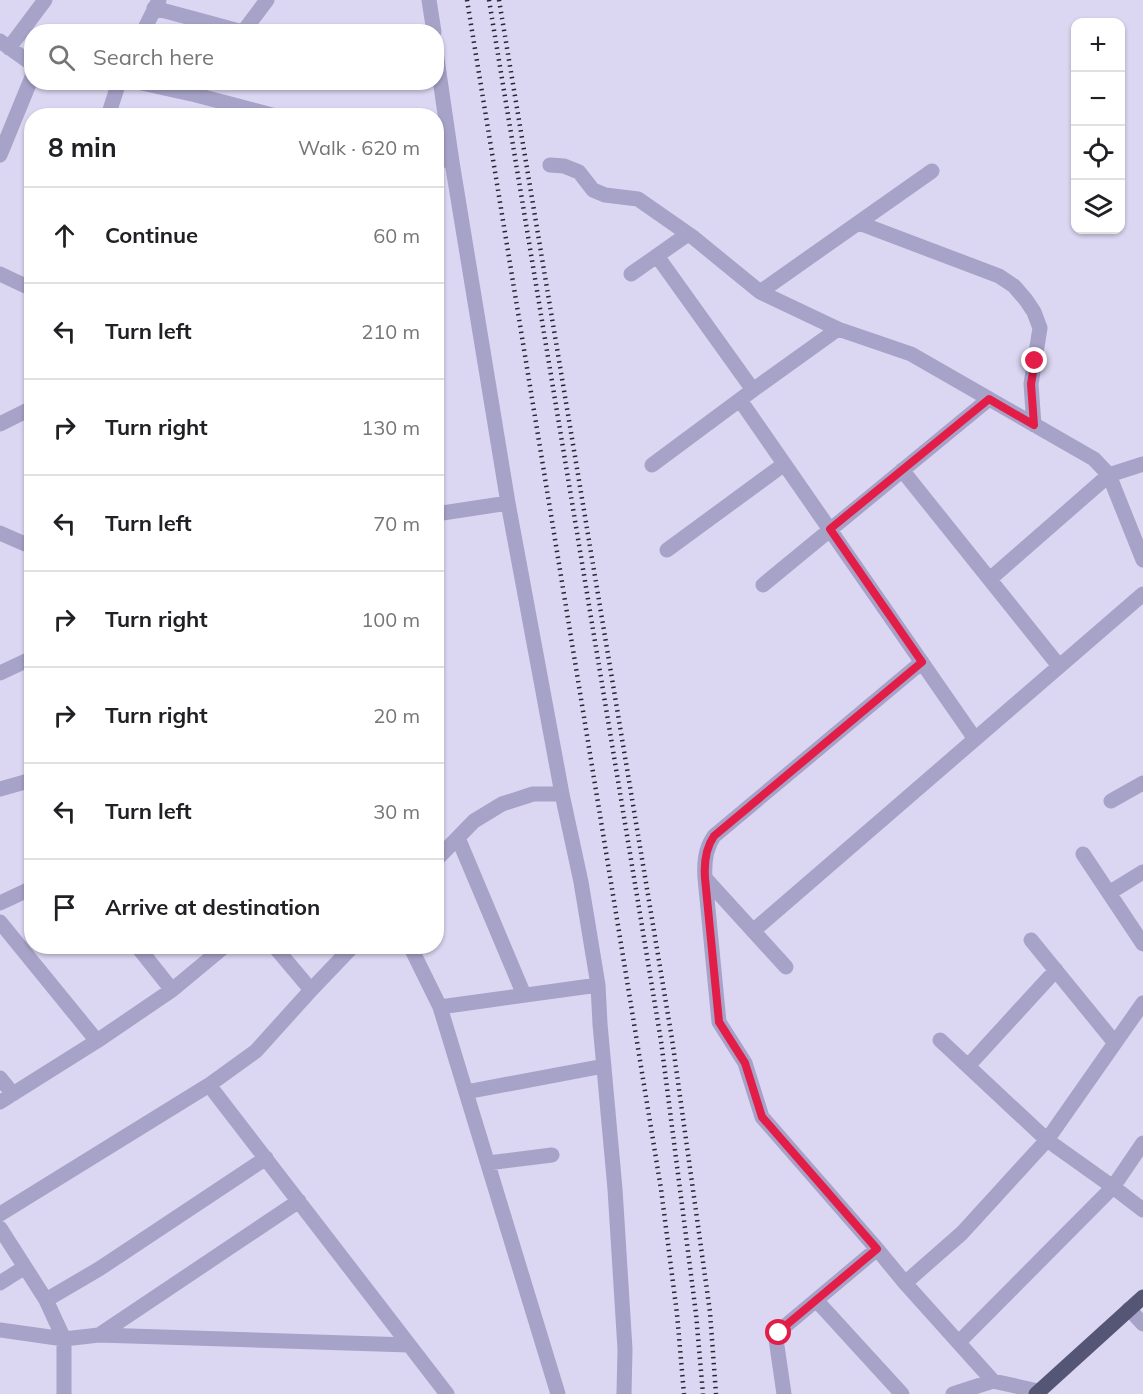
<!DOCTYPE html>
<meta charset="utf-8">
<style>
body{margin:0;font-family:Mulish,sans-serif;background:#f2f2f2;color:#202124}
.controls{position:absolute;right:18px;top:18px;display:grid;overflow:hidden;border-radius:12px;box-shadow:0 2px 4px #0004}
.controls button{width:54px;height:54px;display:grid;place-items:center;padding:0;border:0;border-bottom:2px solid #e0e0e0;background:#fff;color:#202124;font:30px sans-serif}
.stop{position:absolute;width:18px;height:18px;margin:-14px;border:4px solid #e11d48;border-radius:50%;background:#fff}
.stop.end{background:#e11d48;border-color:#fff;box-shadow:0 2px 6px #0008}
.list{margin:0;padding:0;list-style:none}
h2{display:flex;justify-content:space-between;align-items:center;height:78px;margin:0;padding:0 24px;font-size:26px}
h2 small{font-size:20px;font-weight:400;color:#757577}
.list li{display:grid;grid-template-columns:39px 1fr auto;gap:18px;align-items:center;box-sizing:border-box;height:96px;padding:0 24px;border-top:2px solid #e0e0e0}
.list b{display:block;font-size:22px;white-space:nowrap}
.list em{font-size:20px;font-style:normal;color:#757577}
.icon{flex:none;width:33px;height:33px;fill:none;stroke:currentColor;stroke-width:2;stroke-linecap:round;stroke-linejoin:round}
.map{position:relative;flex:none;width:1143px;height:1394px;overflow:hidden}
.search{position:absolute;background:#fff;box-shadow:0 2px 4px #0004;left:24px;top:24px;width:420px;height:66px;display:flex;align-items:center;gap:15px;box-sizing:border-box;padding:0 21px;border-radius:24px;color:#757577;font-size:22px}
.panel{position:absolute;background:#fff;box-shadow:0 2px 4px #0004;left:24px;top:108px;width:420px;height:846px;border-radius:24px}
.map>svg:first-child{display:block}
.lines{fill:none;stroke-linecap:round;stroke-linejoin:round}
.minor{stroke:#a7a2c8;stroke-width:15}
.major{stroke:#555676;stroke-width:15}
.rail{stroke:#252533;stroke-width:4.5;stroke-dasharray:1.5 4.5;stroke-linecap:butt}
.route{stroke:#e11d48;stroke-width:8}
</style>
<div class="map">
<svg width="1143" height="1394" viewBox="0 0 1143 1394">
<rect width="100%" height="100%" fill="#dbd6f1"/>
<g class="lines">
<path class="minor" d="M429 0 434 32
M154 8 243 32
M143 32 159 0
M243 32 267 0
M0 41 32 64
M9 48 45 0
M436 52 452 162 508 503 562 794H533L502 804 474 821 436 860
M137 82 196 95 276 116
M108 116 119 82
M0 155 32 77
M436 157 452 162
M550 165 564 166 579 172 593 190 605 195 638 199 694 238 760 292 838 329 911 354 1094 459 1109 475 1143 560
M859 223 999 276 1014 286 1026 300 1034 312 1040 328 1031 384 1034 425
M0 274 32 289
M631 274 688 234
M760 292 932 171
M753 390 838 329
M740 400 975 739
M0 424 32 408
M652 465 753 390 657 256
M902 470 1059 666
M436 514 508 503
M0 533 32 547
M667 550 783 465
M990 579 1109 475 1143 464
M763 585 989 399
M0 673 32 658
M0 789 32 780
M562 794 581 882 598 985 600 1024 615 1189 625 1349 624 1394
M1111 801 1143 783
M458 838 524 995
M1083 854 1143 944
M705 878 719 1022 745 1063 762 1117 877 1249 905 1283 993 1381
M1109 893 1143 872
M0 903 32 888
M0 922 97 1041
M753 931 1143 594
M1031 940 1115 1043
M137 946 172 990
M274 946 311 990
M410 946 440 1007 598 985
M786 967 705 878C704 863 705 849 714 836L922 662
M440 1007 558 1394
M940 1040 1047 1140 1113 1187 1143 1210
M968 1066 1056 970
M0 1078 13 1094
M209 1085 447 1394
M466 1092 604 1066
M0 1102 97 1041 172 990 225 946
M488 1163 552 1155
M0 1214 209 1085 256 1051 311 990 353 946
M0 1228 46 1300 64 1339V1394
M0 1283 25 1267
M905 1283 962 1233 1047 1140 1143 1003
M46 1300 99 1269 266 1158
M816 1300 902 1394
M1129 1309 1143 1324
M0 1330 64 1339 99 1335 409 1345
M99 1335 299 1201
M959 1342 1113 1187 1143 1143
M784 1394 776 1339 779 1333 784 1327 877 1249
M953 1394 993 1381 1038 1391"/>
<path class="major" d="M1036 1394 1143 1297"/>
<path class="rail" d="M467 0 661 1189 677 1314 684 1394
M489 0 661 1041 696 1314 703 1394
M499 0 672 1039 710 1312 716 1394"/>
</g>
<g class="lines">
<path class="route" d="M779 1333 784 1327 877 1249 762 1117 745 1063 719 1022 705 878C704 863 705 849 714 836L922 662 830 529 989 399 1034 425 1031 384 1035 361"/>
</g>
</svg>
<div class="controls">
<button>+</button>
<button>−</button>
<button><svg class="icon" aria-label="locate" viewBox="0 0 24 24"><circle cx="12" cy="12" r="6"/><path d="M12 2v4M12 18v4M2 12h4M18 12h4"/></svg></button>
<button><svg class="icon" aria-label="layers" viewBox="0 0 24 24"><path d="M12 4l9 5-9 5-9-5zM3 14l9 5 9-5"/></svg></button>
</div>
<div class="stop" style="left:779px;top:1333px"></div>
<div class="stop end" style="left:1035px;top:361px"></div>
<div class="search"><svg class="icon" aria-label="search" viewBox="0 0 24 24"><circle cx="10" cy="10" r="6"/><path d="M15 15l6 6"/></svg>Search here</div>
<section class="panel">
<h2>8 min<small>Walk · 620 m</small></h2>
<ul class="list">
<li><svg class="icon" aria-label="ahead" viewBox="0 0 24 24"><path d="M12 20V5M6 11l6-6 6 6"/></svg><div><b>Continue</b></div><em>60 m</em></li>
<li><svg class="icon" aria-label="left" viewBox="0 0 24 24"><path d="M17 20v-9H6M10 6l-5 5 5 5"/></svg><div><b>Turn left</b></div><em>210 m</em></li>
<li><svg class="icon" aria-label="right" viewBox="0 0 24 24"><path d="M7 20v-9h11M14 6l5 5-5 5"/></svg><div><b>Turn right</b></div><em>130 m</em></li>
<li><svg class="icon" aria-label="left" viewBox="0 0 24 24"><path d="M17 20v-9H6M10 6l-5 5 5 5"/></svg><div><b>Turn left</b></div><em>70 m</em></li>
<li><svg class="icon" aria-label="right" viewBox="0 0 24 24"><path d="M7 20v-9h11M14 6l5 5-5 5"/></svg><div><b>Turn right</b></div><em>100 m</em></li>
<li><svg class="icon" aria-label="right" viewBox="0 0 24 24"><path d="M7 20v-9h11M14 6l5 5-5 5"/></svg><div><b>Turn right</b></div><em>20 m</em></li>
<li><svg class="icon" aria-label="left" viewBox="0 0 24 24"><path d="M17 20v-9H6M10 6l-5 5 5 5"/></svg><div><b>Turn left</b></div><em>30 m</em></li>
<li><svg class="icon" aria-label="arrive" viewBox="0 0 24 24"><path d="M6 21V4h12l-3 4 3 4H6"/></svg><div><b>Arrive at destination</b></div></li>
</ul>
</section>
</div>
